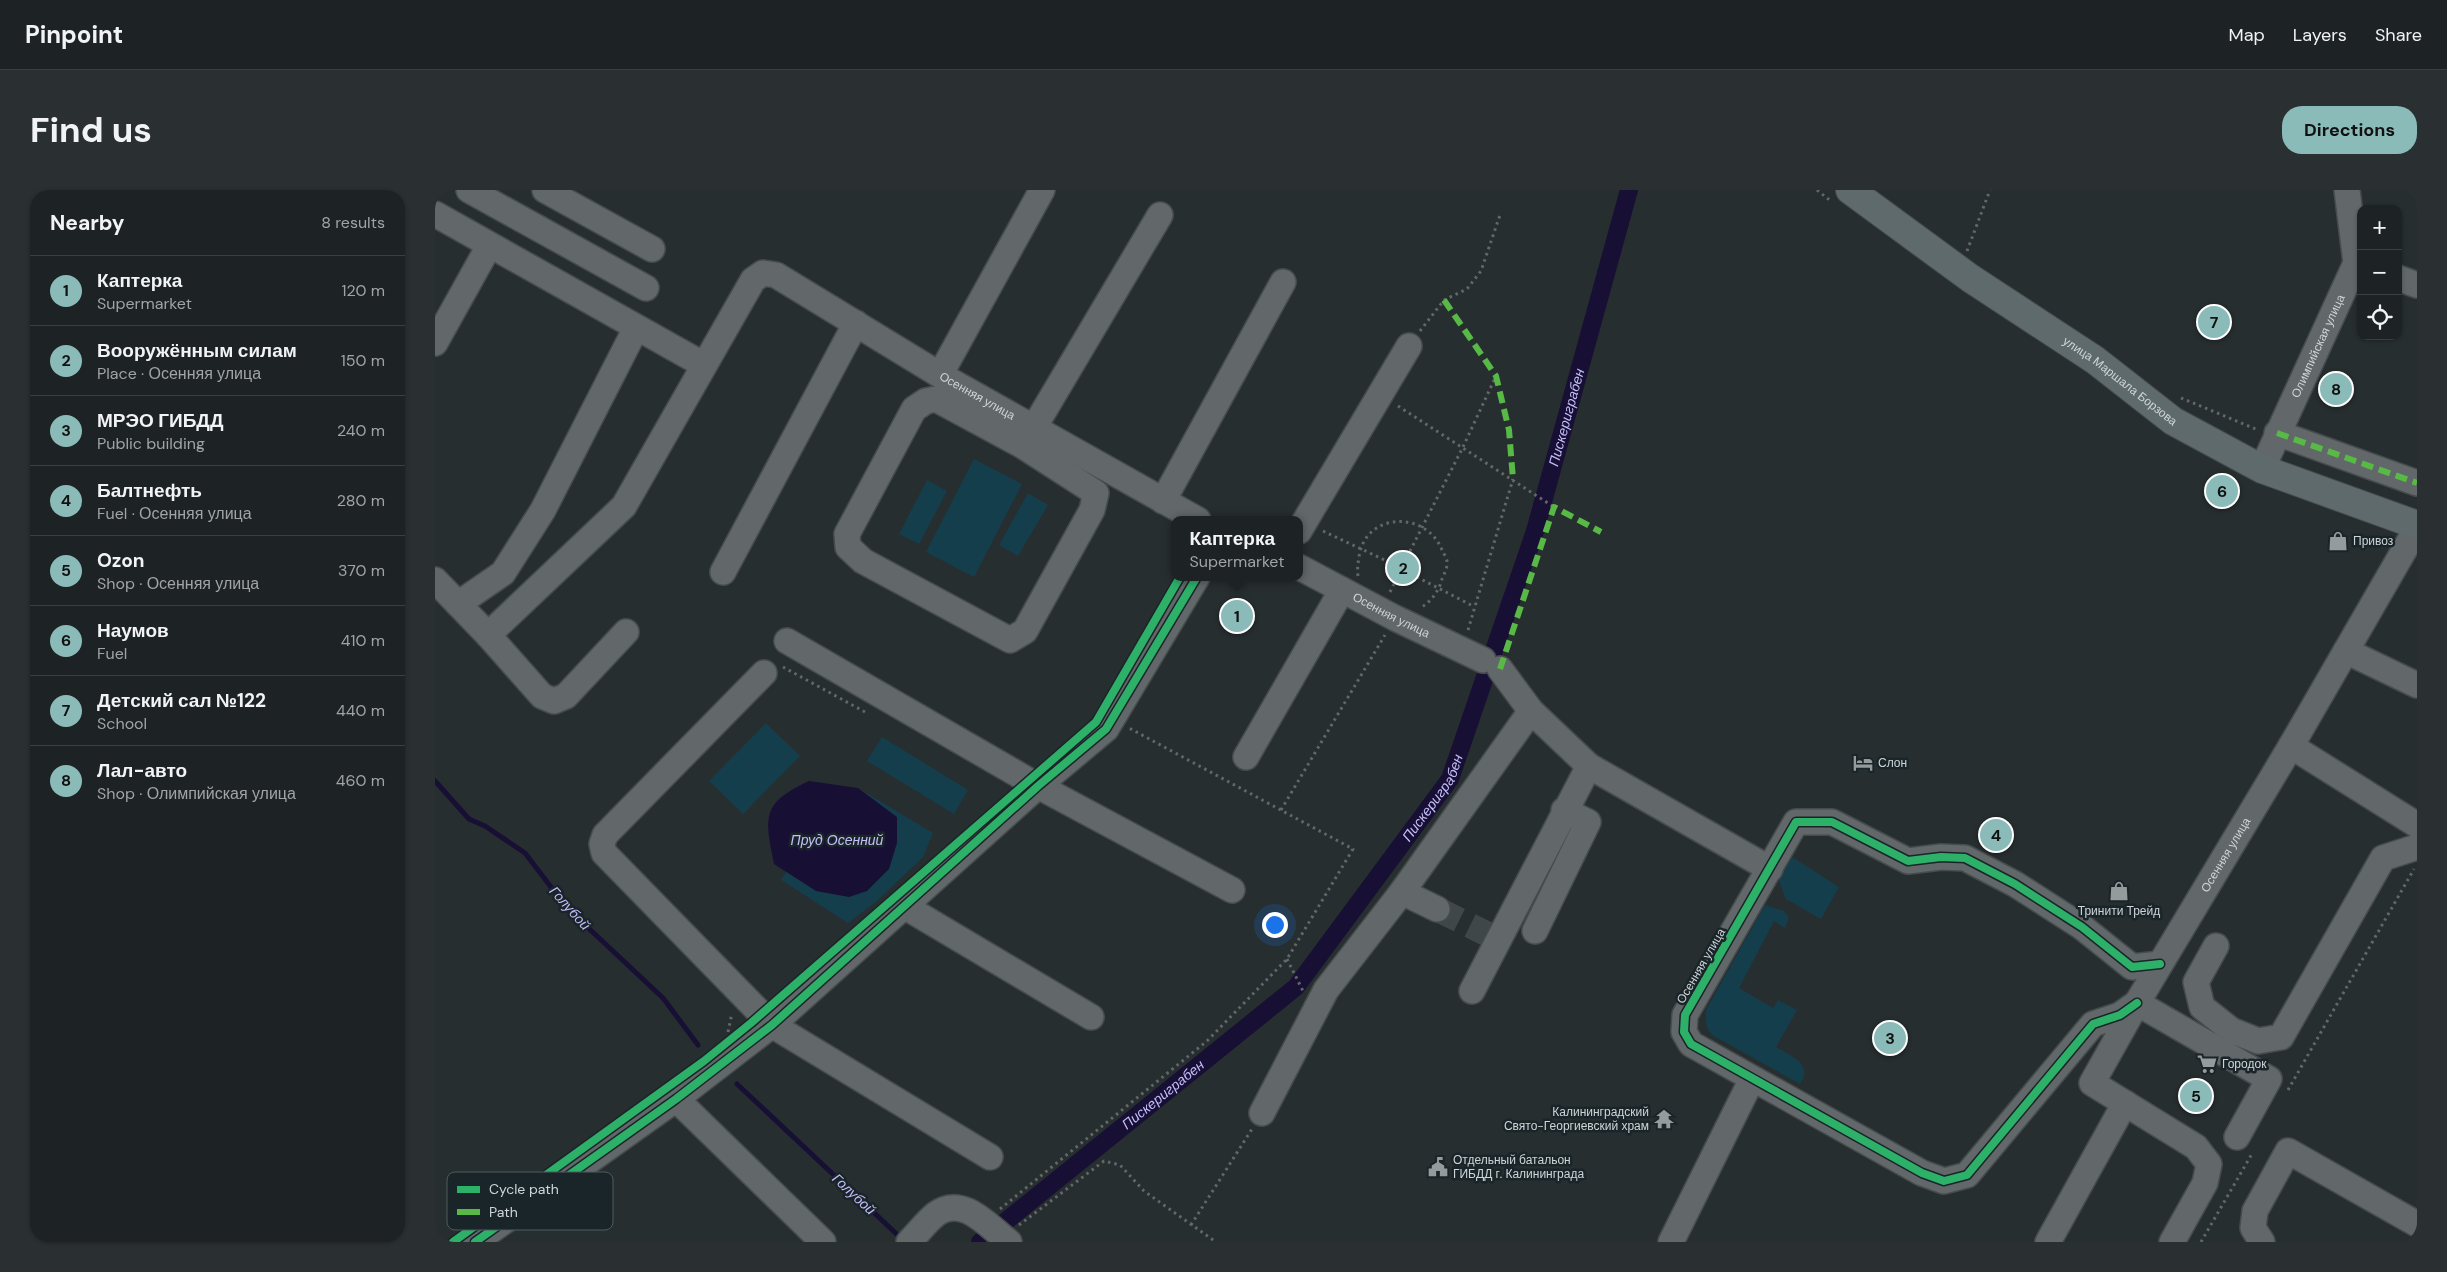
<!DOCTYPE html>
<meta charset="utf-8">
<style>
body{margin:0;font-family:"DM Sans",sans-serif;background:#2a2f31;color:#f1f3f6}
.controls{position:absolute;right:15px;top:15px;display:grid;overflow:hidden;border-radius:10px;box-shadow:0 1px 4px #0004}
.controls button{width:45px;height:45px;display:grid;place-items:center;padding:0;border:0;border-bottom:1px solid #3b3f41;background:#1d2224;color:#f1f3f6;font:25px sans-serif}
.you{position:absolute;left:839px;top:734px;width:18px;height:18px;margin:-12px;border:4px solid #fff;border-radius:50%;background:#1a73e8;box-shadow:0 0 0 8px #1a73e833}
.badge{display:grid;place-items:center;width:32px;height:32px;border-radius:50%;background:#8bbbb9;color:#111;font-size:16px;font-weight:700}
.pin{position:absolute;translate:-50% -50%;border:2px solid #fff;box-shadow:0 1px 5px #0006}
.popup{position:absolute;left:736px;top:326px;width:132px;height:65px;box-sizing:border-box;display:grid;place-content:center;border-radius:10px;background:#1d2224;filter:drop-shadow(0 1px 4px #0005);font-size:16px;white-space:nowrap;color:#a0a4a6}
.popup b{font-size:19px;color:#f1f3f6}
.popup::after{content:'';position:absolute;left:50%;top:100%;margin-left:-10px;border:10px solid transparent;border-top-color:#1d2224}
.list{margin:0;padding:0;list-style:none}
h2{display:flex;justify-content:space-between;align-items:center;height:65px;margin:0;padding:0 20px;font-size:21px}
h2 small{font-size:16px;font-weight:400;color:#a0a4a6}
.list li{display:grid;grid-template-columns:32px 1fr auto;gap:15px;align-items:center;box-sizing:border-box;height:70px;padding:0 20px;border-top:1px solid #3b3f41}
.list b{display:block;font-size:19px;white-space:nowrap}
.list p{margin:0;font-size:16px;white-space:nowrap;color:#a0a4a6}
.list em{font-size:16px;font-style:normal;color:#a0a4a6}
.icon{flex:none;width:28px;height:28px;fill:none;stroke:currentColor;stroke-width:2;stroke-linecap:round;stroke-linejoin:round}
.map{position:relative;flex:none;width:1982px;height:1052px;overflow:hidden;border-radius:20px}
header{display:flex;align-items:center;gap:30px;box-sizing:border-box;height:70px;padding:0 25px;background:#1d2224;border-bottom:1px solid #3b3f41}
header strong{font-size:24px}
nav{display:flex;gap:28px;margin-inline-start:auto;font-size:18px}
.intro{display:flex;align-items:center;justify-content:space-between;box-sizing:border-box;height:120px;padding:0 30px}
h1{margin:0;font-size:35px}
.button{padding:12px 22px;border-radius:20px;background:#8bbbb9;color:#111;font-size:18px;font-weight:700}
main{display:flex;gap:30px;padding:0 30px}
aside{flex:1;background:#1d2224;border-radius:20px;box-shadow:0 1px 4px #0004}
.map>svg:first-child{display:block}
.green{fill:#153e4d}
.water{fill:#180f34}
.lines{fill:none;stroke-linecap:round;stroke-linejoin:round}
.stream{stroke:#180f34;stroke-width:5}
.canal{stroke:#180f34;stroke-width:18}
.minor-tunnel{stroke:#404749;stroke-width:25;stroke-dasharray:25 12;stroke-linecap:butt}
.minor-casing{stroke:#464b4e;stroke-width:28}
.major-casing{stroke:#464b4e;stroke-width:30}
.path{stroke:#636769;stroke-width:3;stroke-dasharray:2.5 4;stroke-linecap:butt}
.minor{stroke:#626769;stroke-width:25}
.major{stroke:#5f6a6c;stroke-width:28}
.quiet{stroke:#58b947;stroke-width:6;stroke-dasharray:12 6;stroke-linecap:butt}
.cycleway-casing{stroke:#1a252a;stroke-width:11}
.cycleway{stroke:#2db169;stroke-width:8}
.labels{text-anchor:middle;stroke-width:5;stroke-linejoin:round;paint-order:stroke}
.street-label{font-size:12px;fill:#ced5d8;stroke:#1a252a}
.poi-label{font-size:12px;fill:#ced5d8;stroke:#1a252a;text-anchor:start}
.water-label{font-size:14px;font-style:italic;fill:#c4befb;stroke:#1a252a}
.key{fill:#1a252a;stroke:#505a5e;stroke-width:1}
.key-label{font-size:14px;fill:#ced5d8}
</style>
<header>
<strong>Pinpoint</strong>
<nav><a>Map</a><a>Layers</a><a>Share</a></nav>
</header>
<div class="intro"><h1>Find us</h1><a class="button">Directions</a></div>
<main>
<aside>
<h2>Nearby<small>8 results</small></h2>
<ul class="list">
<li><span class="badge">1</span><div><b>Каптерка</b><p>Supermarket</p></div><em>120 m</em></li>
<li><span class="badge">2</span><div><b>Вооружённым силам</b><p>Place · Осенняя улица</p></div><em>150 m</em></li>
<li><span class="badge">3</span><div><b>МРЭО ГИБДД</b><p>Public building</p></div><em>240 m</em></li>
<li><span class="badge">4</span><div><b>Балтнефть</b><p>Fuel · Осенняя улица</p></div><em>280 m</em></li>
<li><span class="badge">5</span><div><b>Ozon</b><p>Shop · Осенняя улица</p></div><em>370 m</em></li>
<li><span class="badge">6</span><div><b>Наумов</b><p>Fuel</p></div><em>410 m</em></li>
<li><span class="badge">7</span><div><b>Детский сал №122</b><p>School</p></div><em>440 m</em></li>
<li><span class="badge">8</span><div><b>Лал-авто</b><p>Shop · Олимпийская улица</p></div><em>460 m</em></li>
</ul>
</aside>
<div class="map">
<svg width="1982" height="1052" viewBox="0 0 1982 1052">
<rect width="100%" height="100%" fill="#272e30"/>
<path class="green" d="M539 269 587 294 539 387 491 362Z
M492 290 512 301 484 354 464 344Z
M593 303 613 315 583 366 564 355Z
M331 533 365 566 308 624 274 591Z
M447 547 533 600 519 624 432 571Z
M423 598 498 643 488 667 443 710 413 733 346 690 377 642Z
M1357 667 1404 697 1386 729 1351 709 1344 691Z
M1330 715 1349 721 1354 727 1350 738 1339 731 1304 798 1338 818 1343 810 1362 820 1341 857C1356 866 1379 874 1365 894L1277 845C1270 837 1270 831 1271 820Z"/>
<path class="water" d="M374 591 423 598 462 627V653L454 679 432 701 414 707 381 701 339 674C329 625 327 613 374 591Z"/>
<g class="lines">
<path class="stream" d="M0 591 34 629 50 636 90 663 132 718 228 808 263 855
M302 894 468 1050"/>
<path class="canal" id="s1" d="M545 1052 861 797 1015 589 1100 341 1194 0"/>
<path class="minor-tunnel" d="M1002 719 1052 744"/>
<defs>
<g id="minor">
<path d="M34 0 211 98"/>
<path d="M110 0 217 59"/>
<path id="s2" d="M607 0 505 185 763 330"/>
<path d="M0 24 269 175"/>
<path d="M1963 88 1982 95"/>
<path d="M0 153 54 56"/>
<path d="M1842 243 1982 293"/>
<path d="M588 256 661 303 657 320 590 441 575 450 428 371 413 357 412 344 479 219 491 211 501 209 588 256 725 25"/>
<path id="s3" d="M1827 279 1921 73 1912 0"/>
<path d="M728 311 848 92"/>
<path d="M864 341 974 156"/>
<path id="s4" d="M864 377 960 428 1048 470"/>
<path d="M288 382 421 133"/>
<path d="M0 390 53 445 189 316 318 90 328 83 341 85 505 185"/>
<path d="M23 414 68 383 108 320 201 138"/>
<path d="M53 445 107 506 119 511 131 506 191 442"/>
<path d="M352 451 603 596 797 700"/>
<path d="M1911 461 1982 495"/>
<path d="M1065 479 1096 521"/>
<path d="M329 483 170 645 167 654 169 663 337 835 555 967"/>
<path d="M1856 556 1982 635"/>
<path d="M811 567 907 400"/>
<path d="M967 702 1002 719"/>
<path d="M469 716 656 827"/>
<path d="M1100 741 1153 632 1129 620"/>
<path d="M1781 756 1761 792 1767 817 1796 840 1823 851 1846 847 1948 668 1982 657"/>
<path d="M1725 774 1697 777 1647 737 1580 694 1530 668 1506 667 1473 671 1397 632H1361L1250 825 1249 842 1256 854 1487 983 1509 991 1532 985 1658 834 1685 825 1702 813 1834 889 1802 947"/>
<path d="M1037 801 1154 576"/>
<path d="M241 909 388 1052"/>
<path d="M827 923 891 800 967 702 1096 521 1154 576 1335 679"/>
<path d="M40 1052 241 909 337 835 603 596 671 539 762 387"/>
<path d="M474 1052C483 1043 491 1032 501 1024 528 1004 554 1037 574 1052"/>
<path d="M1236 1052 1317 889"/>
<path d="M1613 1052 1690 913"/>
<path id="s5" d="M1737 1052 1770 993 1774 974 1761 957 1657 893 1702 813 1856 556 1982 338"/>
<path d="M1827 1052 1818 1038 1820 1021 1853 961 1982 1034"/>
</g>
<g id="major">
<path id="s6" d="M1415 0 1535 88 1660 170 1738 231 1827 279 1982 335"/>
</g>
</defs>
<use href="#minor" class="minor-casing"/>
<use href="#major" class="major-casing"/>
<path class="path" d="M1382 0 1397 12
M1532 61 1555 0
M985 141 1009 110 1032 99 1046 81 1065 25
M1746 208 1823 240
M963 216 1119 317
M888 341 958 374
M963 363 982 372 972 393 953 383Z
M972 367 1028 257 1061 186
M976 384 1038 416
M923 386C922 379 923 373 924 367 930 322 991 320 1007 360 1009 364 1013 370 1012 374 1012 379 1009 384 1007 389 1004 401 996 412 985 418
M955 402 962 388
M1033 440 1078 289
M348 477 430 522
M846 620 950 445
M852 769 868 801
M293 842 297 823
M1853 900 1979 679
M565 1019 772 851 852 769 918 659 694 538
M584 1035 669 971 685 975 709 1001 781 1052
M756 1035 817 939
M1766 1052 1818 962"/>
<use href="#minor" class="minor"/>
<use href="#major" class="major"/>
<path class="quiet" d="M1009 110 1061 186 1074 240 1078 289
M1842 243 1982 293
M1065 479 1119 317 1166 342"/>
<defs>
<path id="cycleway" d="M1702 813 1685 825 1658 834 1532 985 1509 991 1487 983 1256 854 1249 842 1250 825 1361 632H1397L1473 671 1506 667 1530 668 1580 694 1647 737 1697 777 1725 774
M18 1052 269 871 316 833 661 532 745 387
M40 1052 241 909 337 835 603 596 671 539 762 387"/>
</defs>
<use href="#cycleway" class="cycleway-casing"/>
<use href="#cycleway" class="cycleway"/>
</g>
<defs>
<symbol id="shop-bare" viewBox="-9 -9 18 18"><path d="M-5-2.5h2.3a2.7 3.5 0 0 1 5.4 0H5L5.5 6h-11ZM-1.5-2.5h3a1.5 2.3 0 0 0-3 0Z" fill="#949b9d" stroke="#1a252a" stroke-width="2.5" paint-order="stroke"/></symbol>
<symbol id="hotel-bare" viewBox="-9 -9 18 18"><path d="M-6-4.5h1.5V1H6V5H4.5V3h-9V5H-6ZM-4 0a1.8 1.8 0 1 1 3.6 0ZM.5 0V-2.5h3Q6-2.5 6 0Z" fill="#949b9d" stroke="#1a252a" stroke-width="2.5" paint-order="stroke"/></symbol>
<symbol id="supermarket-bare" viewBox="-9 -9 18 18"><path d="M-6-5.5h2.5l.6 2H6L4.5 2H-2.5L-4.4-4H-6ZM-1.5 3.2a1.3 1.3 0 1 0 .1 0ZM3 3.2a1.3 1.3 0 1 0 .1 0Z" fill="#949b9d" stroke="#1a252a" stroke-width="2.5" paint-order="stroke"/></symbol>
<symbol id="temple-bare" viewBox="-9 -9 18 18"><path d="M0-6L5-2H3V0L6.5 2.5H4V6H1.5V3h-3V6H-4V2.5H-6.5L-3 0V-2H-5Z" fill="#949b9d" stroke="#1a252a" stroke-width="2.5" paint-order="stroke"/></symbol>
<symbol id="civic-bare" viewBox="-9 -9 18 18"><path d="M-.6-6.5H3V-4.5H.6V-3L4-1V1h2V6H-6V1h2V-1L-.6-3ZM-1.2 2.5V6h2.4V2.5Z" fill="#949b9d" stroke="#1a252a" stroke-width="2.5" paint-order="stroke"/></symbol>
</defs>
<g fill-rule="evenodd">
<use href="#shop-bare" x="1889" y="337" width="28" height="28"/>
<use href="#hotel-bare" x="1414" y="559" width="28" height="28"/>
<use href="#shop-bare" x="1670" y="687" width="28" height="28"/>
<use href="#supermarket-bare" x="1758" y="860" width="28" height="28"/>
<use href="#temple-bare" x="1215" y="915" width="28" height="28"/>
<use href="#civic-bare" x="989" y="963" width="28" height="28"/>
</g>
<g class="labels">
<g class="street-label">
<text dy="4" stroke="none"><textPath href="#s3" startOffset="135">Олимпийская улица</textPath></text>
<text dy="4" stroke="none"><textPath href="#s6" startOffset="331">улица Маршала Борзова</textPath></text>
<text dy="4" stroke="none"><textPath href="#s2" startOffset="254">Осенняя улица</textPath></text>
<text dy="4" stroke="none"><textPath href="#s4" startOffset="104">Осенняя улица</textPath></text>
<text dy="4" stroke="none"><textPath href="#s5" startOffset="495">Осенняя улица</textPath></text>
<text transform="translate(1266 776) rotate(-60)" y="4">Осенняя улица</text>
</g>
<g class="poi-label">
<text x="1918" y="355">Привоз</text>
<text x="1443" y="577">Слон</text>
<text x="1684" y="725" text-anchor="middle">Тринити Трейд</text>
<text x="1787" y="878">Городок</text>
<text x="1214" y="926" text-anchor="end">Калининградский<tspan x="1214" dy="14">Свято-Георгиевский храм</tspan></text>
<text x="1018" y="974">Отдельный батальон<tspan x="1018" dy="14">ГИБДД г. Калининграда</tspan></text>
</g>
<g class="water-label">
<text dy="5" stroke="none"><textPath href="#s1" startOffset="1045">Пискериграбен</textPath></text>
<text dy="5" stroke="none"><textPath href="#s1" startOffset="640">Пискериграбен</textPath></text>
<text x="402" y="655">Пруд Осенний</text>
<text transform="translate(135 718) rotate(48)" y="5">Голубой</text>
<text dy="5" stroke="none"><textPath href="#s1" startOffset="235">Пискериграбен</textPath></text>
<text transform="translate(419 1004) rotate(43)" y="5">Голубой</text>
</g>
</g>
<rect x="12" y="982" width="166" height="58" rx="8" class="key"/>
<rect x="22" y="996" width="23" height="7" fill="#2db169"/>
<rect x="22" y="1019" width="23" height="6" fill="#58b947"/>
<g class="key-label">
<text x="54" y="1004">Cycle path</text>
<text x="54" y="1027">Path</text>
</g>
</svg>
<div class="controls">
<button>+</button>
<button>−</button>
<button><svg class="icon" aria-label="locate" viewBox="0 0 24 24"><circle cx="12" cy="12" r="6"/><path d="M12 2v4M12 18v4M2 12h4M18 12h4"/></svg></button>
</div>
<div class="you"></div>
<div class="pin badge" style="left:802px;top:426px">1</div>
<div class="popup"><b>Каптерка</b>Supermarket</div>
<div class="pin badge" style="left:968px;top:378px">2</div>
<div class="pin badge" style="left:1455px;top:848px">3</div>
<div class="pin badge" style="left:1561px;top:645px">4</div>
<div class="pin badge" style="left:1761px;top:906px">5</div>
<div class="pin badge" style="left:1787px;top:301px">6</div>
<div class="pin badge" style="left:1779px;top:132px">7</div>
<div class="pin badge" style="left:1901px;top:199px">8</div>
</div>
</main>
